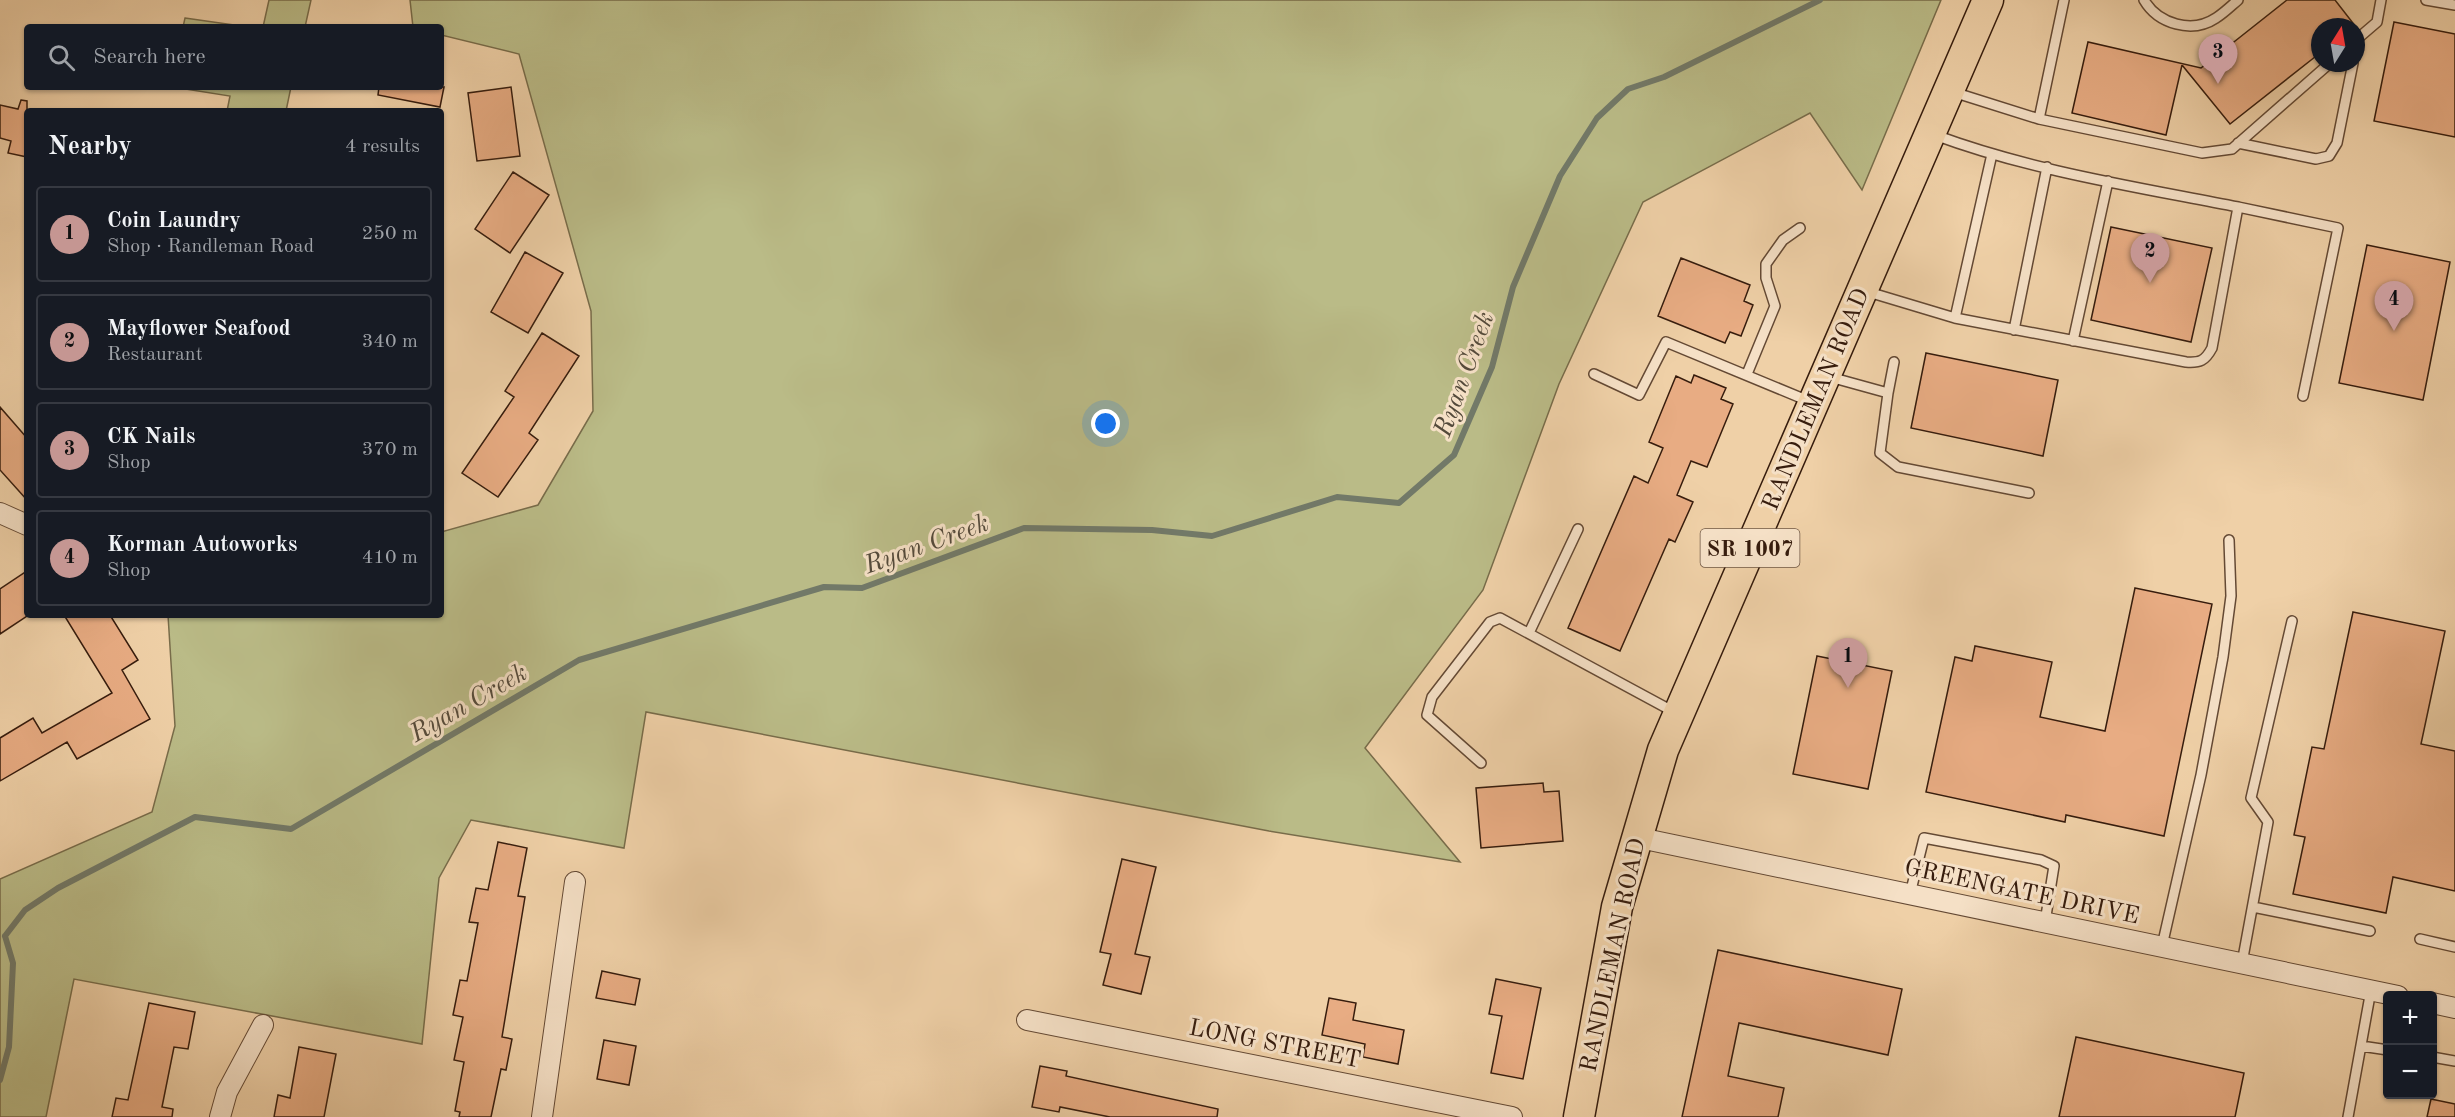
<!DOCTYPE html>
<meta charset="utf-8">
<style>
body{margin:0;font-family:"Old Standard TT",serif;background:#20242c;color:#f1f3f6}
.controls{position:absolute;right:18px;bottom:18px;display:grid;overflow:hidden;border-radius:6px;box-shadow:0 2px 4px #0004}
.controls button{width:54px;height:54px;display:grid;place-items:center;padding:0;border:0;border-bottom:2px solid #363941;background:#171b24;color:#f1f3f6;font:30px sans-serif}
.compass{position:absolute;left:2311px;top:18px;width:54px;height:54px;border-radius:50%;background:#171b24;box-shadow:0 2px 4px #0004;rotate:11deg}
.you{position:absolute;left:1106px;top:424px;width:21px;height:21px;margin:-15px;border:4px solid #fff;border-radius:50%;background:#1a73e8;box-shadow:0 0 0 9px #1a73e833}
.badge{display:grid;place-items:center;width:39px;height:39px;border-radius:50%;background:#c59692;color:#111;font-size:20px;font-weight:700}
.pin{position:absolute;translate:-50% -50px;filter:drop-shadow(0 2px 3px #0008)}
.pin::after{content:'';position:absolute;top:32px;width:21px;height:18px;background:inherit;clip-path:polygon(0 0,100% 0,50% 100%)}
.list{margin:0;padding:0;list-style:none}
h2{display:flex;justify-content:space-between;align-items:center;height:78px;margin:0;padding:0 24px;font-size:26px}
h2 small{font-size:20px;font-weight:400;color:#9ea1a6}
.list li{display:grid;grid-template-columns:39px 1fr auto;gap:18px;align-items:center;box-sizing:border-box;height:96px;margin:0 12px 12px;padding:0 12px;border:2px solid #363941;border-radius:6px}
.list b{display:block;font-size:22px;white-space:nowrap}
.list p{margin:0;font-size:20px;white-space:nowrap;color:#9ea1a6}
.list em{font-size:20px;font-style:normal;color:#9ea1a6}
.icon{flex:none;width:33px;height:33px;fill:none;stroke:currentColor;stroke-width:2;stroke-linecap:round;stroke-linejoin:round}
.map{position:relative;flex:none;width:2455px;height:1117px;overflow:hidden}
.search{position:absolute;background:#171b24;box-shadow:0 2px 4px #0004;left:24px;top:24px;width:420px;height:66px;display:flex;align-items:center;gap:15px;box-sizing:border-box;padding:0 21px;border-radius:6px;color:#9ea1a6;font-size:22px}
.panel{position:absolute;background:#171b24;box-shadow:0 2px 4px #0004;left:24px;top:108px;width:420px;height:510px;border-radius:6px}
.map>svg:first-child{display:block}
.green{fill:#babb87;stroke:#786c4a;stroke-width:1.5}
.lines{fill:none;stroke-linecap:round;stroke-linejoin:round}
.stream{stroke:#727968;stroke-width:6}
.building{fill:#e8ac83;stroke:#361c0d;stroke-width:1.5}
.lane-casing{stroke:#644934;stroke-width:12}
.street-casing{stroke:#644934;stroke-width:22}
.primary-casing{stroke:#361c0d;stroke-width:33}
.lane{stroke:#f5e0c6;stroke-width:9}
.street{stroke:#f5e0c6;stroke-width:20}
.primary{stroke:#efd0a7;stroke-width:30}
.labels{text-anchor:middle;stroke-width:6;stroke-linejoin:round;paint-order:stroke}
.shield{fill:#f5e0c6;stroke:#6f5744;stroke-width:1.5}
.shield-label{font-size:22px;font-weight:bold;fill:#361c0d}
.street-label{font-size:24px;fill:#361c0d;stroke:#f5e0c6}
.water-label{font-size:26px;font-style:italic;fill:#544a3b;stroke:#f5e0c6}
</style>
<div class="map">
<svg width="2455" height="1117" viewBox="0 0 2455 1117">
<rect width="100%" height="100%" fill="#efd0a7"/>
<filter id="stains"><feTurbulence type="fractalNoise" baseFrequency=".00333" numOctaves="4"/><feColorMatrix values="0 0 0 0 .2 0 0 0 0 .09 0 0 0 0 .02 0 0 0 .5 -.17"/></filter>
<radialGradient id="worn" r=".72"><stop offset=".6" stop-color="#630" stop-opacity="0"/><stop offset="1" stop-color="#630" stop-opacity=".3"/></radialGradient>
<path class="green" d="M269 0H311L305 27H263Z
M410 0H1941L1862 190 1810 113 1643 202 1559 384 1483 590 1365 748 1460 862 1269 831 646 712 624 848 471 820 439 878 422 1044 74 979 46 1117H0V879L152 812 175 726 168 615H441V532L538 505 593 411 591 311 519 54 441 35V27H413Z
M185 18 248 27H183Z
M173 87H291L286 111H227L230 96Z"/>
<g class="lines">
<path class="stream" d="M5 936 25 910 58 888 195 817 291 829 579 660 824 587 862 588 1024 528 1152 530 1212 536 1337 497 1399 503 1454 455 1492 367 1513 287 1560 176 1597 118 1628 89 1664 77 1820 0
M0 1080 9 1047 13 963 5 936"/>
</g>
<path class="building" d="M2287 0H2335L2356 27H2320V53L2230 124 2182 65 2166 135 2072 113 2088 42 2201 68Z
M2394 22 2455 34V137L2374 121Z
M379 87H444L440 107 378 95Z
M511 87 520 156 477 161 468 93Z
M21 100 27 101V157L8 153 11 141 0 138V105L18 109Z
M513 172 549 195 510 253 475 229Z
M2111 227 2212 248 2191 342 2091 320Z
M2367 245 2450 262 2423 400 2339 383Z
M525 252 563 273 528 333 491 312Z
M1681 258 1750 285 1744 301 1753 305 1741 336 1730 332 1725 343 1658 316Z
M542 333 579 356 529 433 538 440 498 497 462 473 514 397 505 391Z
M1926 353 2058 380 2043 456 1911 428Z
M1694 375 1726 388 1721 399 1733 404 1707 467 1691 461 1677 495 1693 502 1675 542 1669 539 1620 651 1568 628 1634 476 1648 483 1663 448 1649 442 1676 376 1691 383Z
M0 407 27 438V500L0 470Z
M27 571V616L0 634V589Z
M2135 588 2212 604 2164 836 2066 815 2065 822 1926 792 1955 657 1972 661 1975 646 2052 662 2040 717 2105 731Z
M2353 612 2445 631 2421 744 2455 751V891L2393 877 2386 913 2293 894 2305 837 2294 835 2312 747 2324 749Z
M64 615H110L138 660 122 670 150 719 77 759 67 742 0 781V738L33 718 42 733 112 693Z
M1817 656 1892 671 1868 789 1793 774Z
M1543 783 1544 792 1559 791 1563 841 1481 848 1476 788Z
M498 842 527 848 518 896 525 897 502 1037 512 1039 506 1070 501 1069 491 1117H459L460 1112 455 1111 464 1062 454 1060 463 1017 453 1015 460 980 467 981 478 923 469 922 476 888 488 890Z
M1122 859 1156 867 1135 954 1150 957 1141 994 1103 985 1111 954 1100 952Z
M1718 950 1902 989 1888 1055 1739 1023 1728 1076 1784 1088 1778 1117H1682Z
M602 971 640 979 635 1005 596 998Z
M1496 979 1541 988 1523 1079 1491 1073 1502 1016 1489 1014Z
M1329 998 1356 1003 1353 1020 1404 1030 1398 1064 1363 1057 1365 1044 1322 1035Z
M149 1003 195 1012 188 1049 174 1047 162 1107 173 1109 172 1117H112L116 1098 128 1100Z
M2076 1037 2244 1073 2235 1117H2059Z
M604 1040 636 1046 629 1085 597 1079Z
M299 1047 336 1054 324 1117H274L278 1095 290 1098Z
M1040 1066 1067 1071 1066 1076 1218 1109 1217 1117H1110L1060 1107 1059 1112 1032 1107Z
M2431 1099 2455 1104V1117H2427Z"/>
<g class="lines">
<defs>
<path id="lane" d="M2144 0C2158 24 2192 34 2216 18 2224 13 2231 6 2238 0
M2426 0 2455 5
M2356 40 2377 22 2381 0
M1953 92 2039 119 2064 0
M2039 119 2202 153 2232 149 2330 63
M2238 143 2316 159 2329 156 2337 143 2353 63
M2238 207 2338 228 2303 396
M1865 291 1955 318 2186 362C2200 363 2205 361 2212 348L2238 207C2137 187 2032 171 1935 135
M1955 318 1992 154
M2014 330 2047 167
M2073 341 2108 181
M1594 374 1639 395 1666 342 1811 402
M1747 374 1775 306 1766 278V264L1783 240 1800 228
M1830 377 1888 393 1880 453 1898 467 2029 493
M1888 393 1894 362
M1529 633 1578 529
M1481 763 1427 715 1432 697 1490 622 1500 618 1676 713
M1910 894 1924 838 2041 860 2054 866 2045 922
M2253 907 2370 931
M2420 939 2455 947
M2162 946 2201 775 2223 657 2231 596 2229 540
M2242 963 2268 822 2251 798 2292 621
M2361 1046 2388 1050
M2432 1057 2455 1061
M2348 1117 2371 990"/>
<path id="street" d="M0 513 27 525
M1635 837 2398 996
M2432 1003 2455 1008
M1027 1020 1512 1117
M220 1117 227 1092 263 1025
M542 1117 575 882"/>
<path id="primary" d="M1579 1117 1617 907 1663 750 1988 0"/>
</defs>
<use href="#lane" class="lane-casing"/>
<use href="#street" class="street-casing"/>
<use href="#primary" class="primary-casing"/>
<use href="#lane" class="lane"/>
<use href="#street" class="street"/>
<use href="#primary" class="primary"/>
</g>
<g class="labels">
<rect class="shield" x="1700.5" y="529" width="99" height="38" rx="4.5"/>
<g class="shield-label">
<text x="1750" y="556">SR 1007</text>
</g>
<g class="street-label">
<text transform="translate(1815 399) rotate(-67)" y="8">RANDLEMAN ROAD</text>
<text transform="translate(2022 891) rotate(12)" y="8">GREENGATE DRIVE</text>
<text transform="translate(1612 955) rotate(-78)" y="8">RANDLEMAN ROAD</text>
<text transform="translate(1275 1043) rotate(11)" y="8">LONG STREET</text>
</g>
<g class="water-label">
<text transform="translate(1463 374) rotate(-70)" y="9">Ryan Creek</text>
<text transform="translate(926 543) rotate(-20)" y="9">Ryan Creek</text>
<text transform="translate(468 702) rotate(-30)" y="9">Ryan Creek</text>
</g>
</g>
<rect width="100%" height="100%" filter="url(#stains)"/>
<rect width="100%" height="100%" fill="url(#worn)"/>
</svg>
<div class="controls">
<button>+</button>
<button>−</button>
</div>
<svg class="compass" viewBox="-18 -18 36 36"><path d="M0-13l5 13h-10z" fill="#e53935"/><path d="M0 13l5-13h-10z" fill="#9ea1a6"/></svg>
<div class="you"></div>
<div class="pin badge" style="left:1848px;top:688px">1</div>
<div class="pin badge" style="left:2150px;top:283px">2</div>
<div class="pin badge" style="left:2218px;top:84px">3</div>
<div class="pin badge" style="left:2394px;top:331px">4</div>
<div class="search"><svg class="icon" aria-label="search" viewBox="0 0 24 24"><circle cx="10" cy="10" r="6"/><path d="M15 15l6 6"/></svg>Search here</div>
<section class="panel">
<h2>Nearby<small>4 results</small></h2>
<ul class="list">
<li><span class="badge">1</span><div><b>Coin Laundry</b><p>Shop · Randleman Road</p></div><em>250 m</em></li>
<li><span class="badge">2</span><div><b>Mayflower Seafood</b><p>Restaurant</p></div><em>340 m</em></li>
<li><span class="badge">3</span><div><b>CK Nails</b><p>Shop</p></div><em>370 m</em></li>
<li><span class="badge">4</span><div><b>Korman Autoworks</b><p>Shop</p></div><em>410 m</em></li>
</ul>
</section>
</div>
